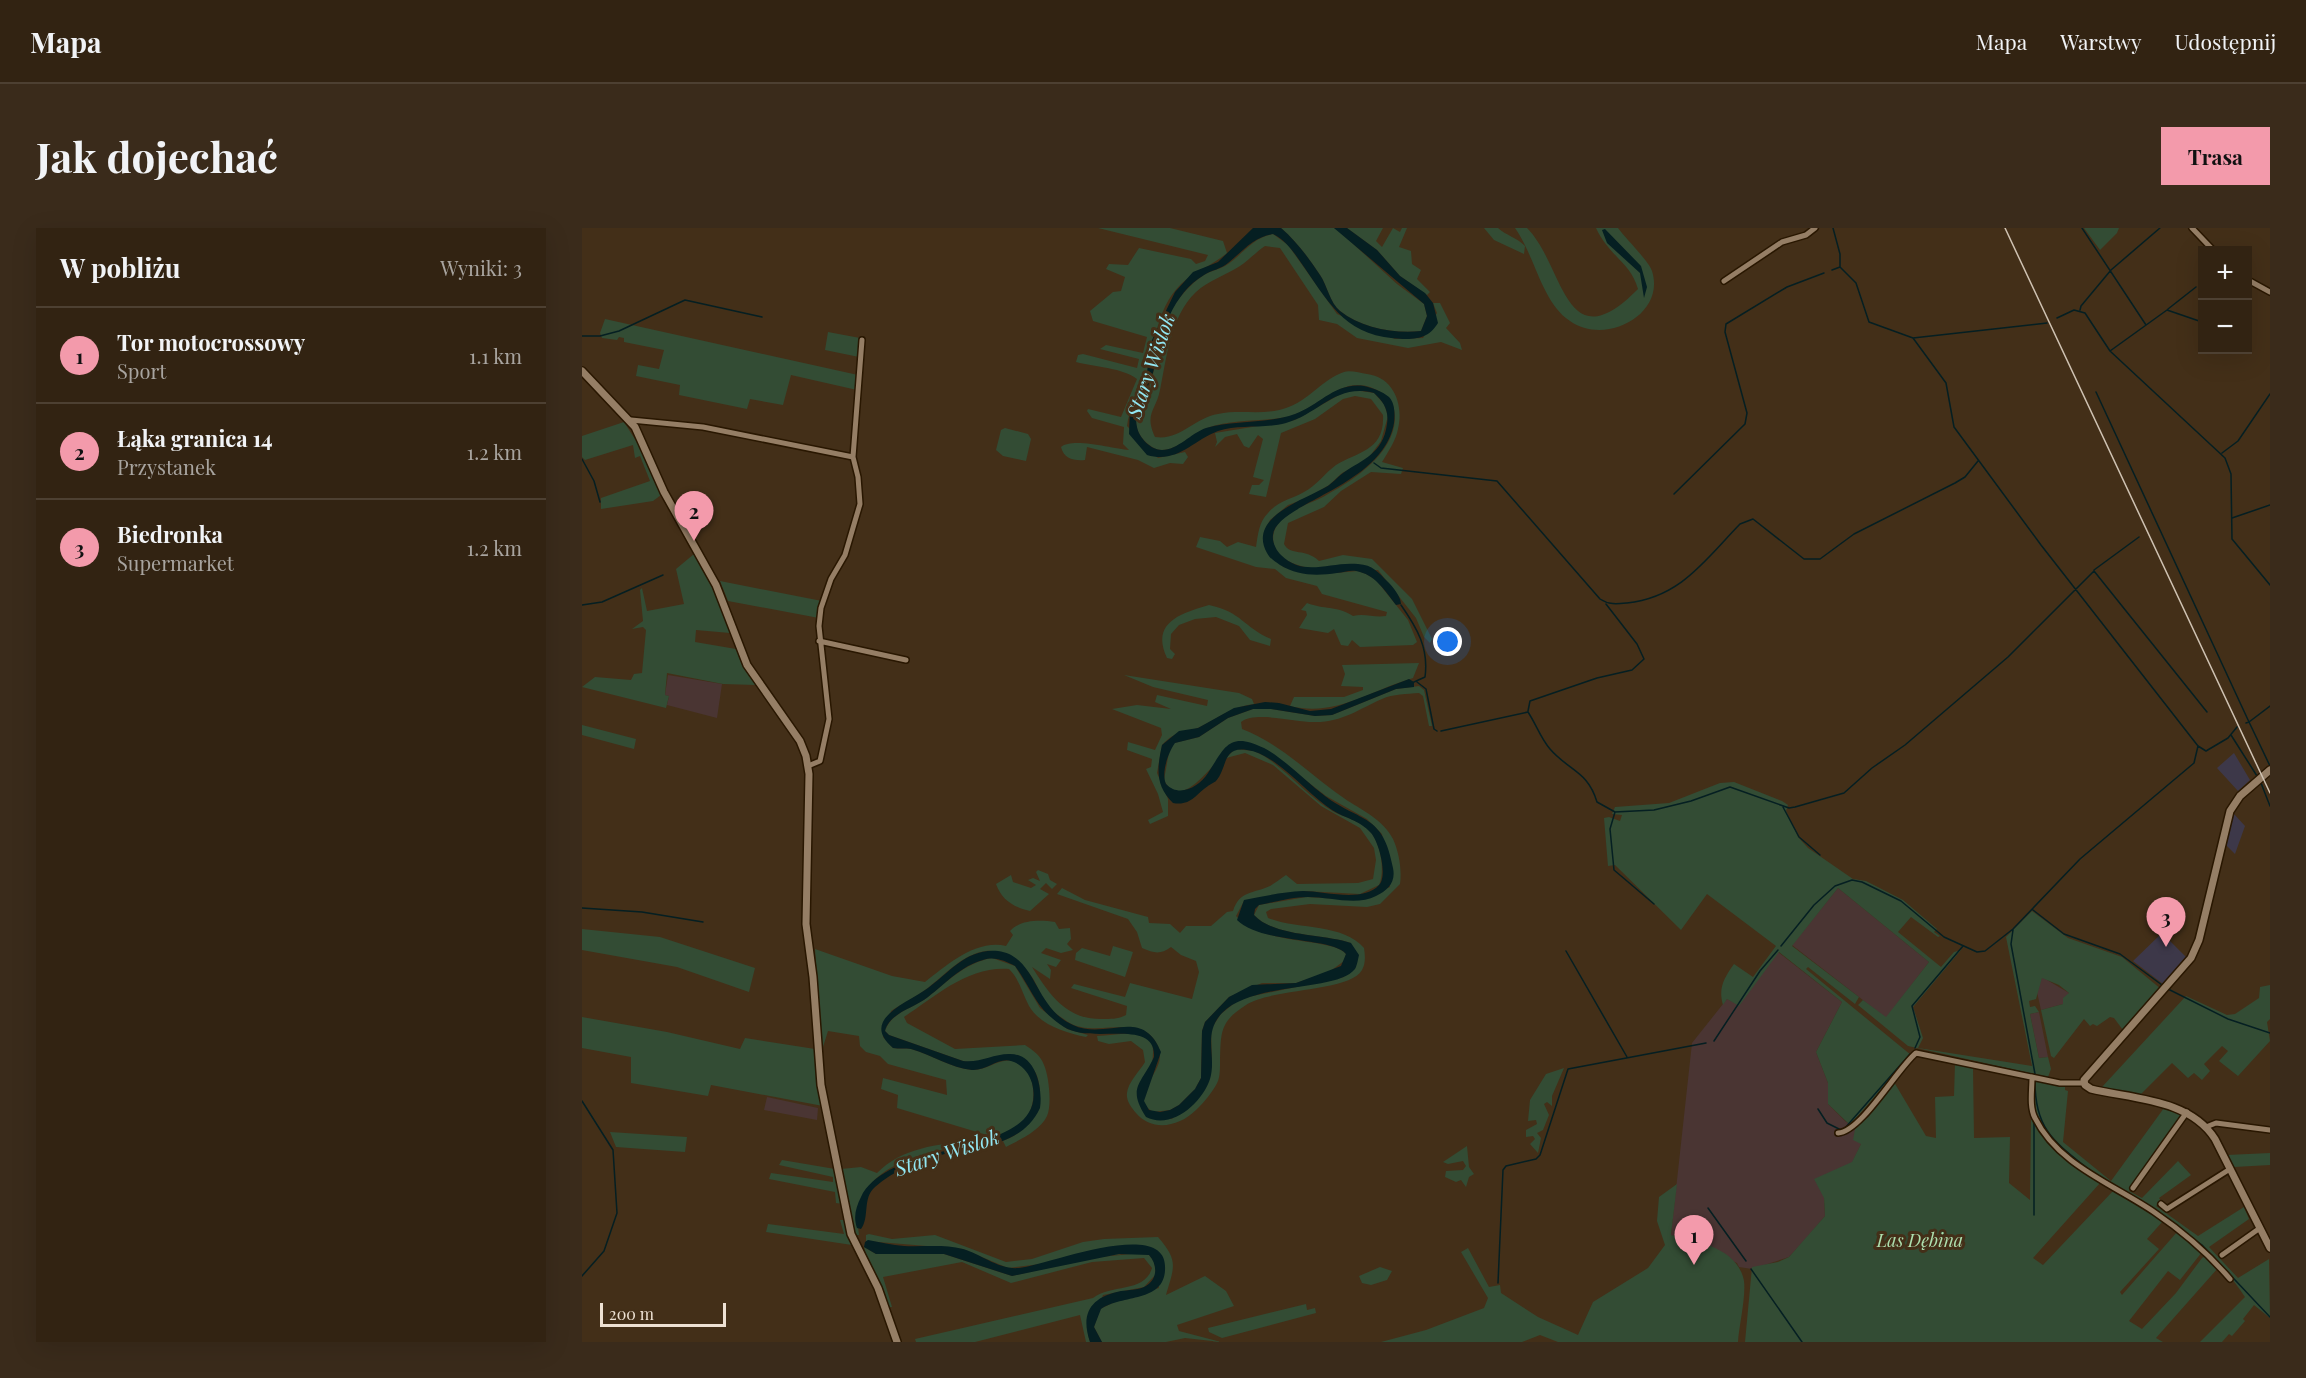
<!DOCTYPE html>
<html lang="pl">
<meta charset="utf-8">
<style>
body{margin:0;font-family:"Playfair Display",serif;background:#3a2b1b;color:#f1f3f6}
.controls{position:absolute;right:18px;top:18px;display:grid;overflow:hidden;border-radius:0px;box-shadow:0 6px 24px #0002}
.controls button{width:54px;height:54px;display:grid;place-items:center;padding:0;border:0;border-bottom:2px solid #4d4032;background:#322312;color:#f1f3f6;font:30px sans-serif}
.scale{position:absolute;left:18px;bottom:15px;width:126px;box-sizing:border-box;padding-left:6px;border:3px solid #ede1d3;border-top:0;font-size:16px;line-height:21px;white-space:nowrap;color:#ede1d3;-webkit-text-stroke:4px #432f18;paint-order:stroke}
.you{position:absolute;left:866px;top:414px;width:21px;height:21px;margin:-15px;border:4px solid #fff;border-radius:50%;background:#1a73e8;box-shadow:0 0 0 9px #1a73e833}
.badge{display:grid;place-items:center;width:39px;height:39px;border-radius:50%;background:#f39aab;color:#111;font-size:20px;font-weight:700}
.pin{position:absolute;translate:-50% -50px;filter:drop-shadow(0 2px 3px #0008)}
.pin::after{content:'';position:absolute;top:32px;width:21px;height:18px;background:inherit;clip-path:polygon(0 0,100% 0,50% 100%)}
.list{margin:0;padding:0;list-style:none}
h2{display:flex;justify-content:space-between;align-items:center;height:78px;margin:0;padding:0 24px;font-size:26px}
h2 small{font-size:20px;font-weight:400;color:#a8a49f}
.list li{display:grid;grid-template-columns:39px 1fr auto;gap:18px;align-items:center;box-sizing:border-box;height:96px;padding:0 24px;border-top:2px solid #4d4032}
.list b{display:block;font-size:22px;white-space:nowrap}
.list p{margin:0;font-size:20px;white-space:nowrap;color:#a8a49f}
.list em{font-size:20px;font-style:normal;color:#a8a49f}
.map{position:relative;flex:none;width:1688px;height:1114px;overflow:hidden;border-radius:0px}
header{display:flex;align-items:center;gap:36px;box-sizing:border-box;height:84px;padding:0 30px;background:#322312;border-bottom:2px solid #4d4032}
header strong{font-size:28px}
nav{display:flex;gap:33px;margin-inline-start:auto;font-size:21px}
.intro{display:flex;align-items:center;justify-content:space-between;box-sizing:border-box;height:144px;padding:0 36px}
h1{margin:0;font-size:42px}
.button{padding:15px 27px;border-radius:0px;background:#f39aab;color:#111;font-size:21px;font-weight:700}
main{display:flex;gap:36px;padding:0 36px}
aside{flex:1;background:#322312;border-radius:0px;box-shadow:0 6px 24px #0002}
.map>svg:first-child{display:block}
.commercial{fill:#3d3849}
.industrial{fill:#4a3533}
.green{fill:#334c34}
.water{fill:#051f22}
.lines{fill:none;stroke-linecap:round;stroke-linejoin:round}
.stream{stroke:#051f22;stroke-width:1.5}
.street-casing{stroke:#291701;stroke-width:8}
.secondary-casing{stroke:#291701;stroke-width:10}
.street{stroke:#957e65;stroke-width:5}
.secondary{stroke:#957e65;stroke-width:7}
.rail{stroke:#cfc2b2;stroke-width:1.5}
.labels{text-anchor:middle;stroke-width:6;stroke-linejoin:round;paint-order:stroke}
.park-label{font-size:18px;font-style:italic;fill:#addfae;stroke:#432f18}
.water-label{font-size:20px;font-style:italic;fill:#92e7f3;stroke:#432f18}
</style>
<header>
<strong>Mapa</strong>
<nav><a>Mapa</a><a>Warstwy</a><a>Udostępnij</a></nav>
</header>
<div class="intro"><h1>Jak dojechać</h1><a class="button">Trasa</a></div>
<main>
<aside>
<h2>W pobliżu<small>Wyniki: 3</small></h2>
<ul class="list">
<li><span class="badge">1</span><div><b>Tor motocrossowy</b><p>Sport</p></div><em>1.1 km</em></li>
<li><span class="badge">2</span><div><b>Łąka granica 14</b><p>Przystanek</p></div><em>1.2 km</em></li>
<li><span class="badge">3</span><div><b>Biedronka</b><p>Supermarket</p></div><em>1.2 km</em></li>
</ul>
</aside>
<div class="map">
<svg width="1688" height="1114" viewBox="0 0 1688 1114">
<rect width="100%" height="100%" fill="#432f18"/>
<path class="commercial" d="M1652 525 1668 552 1656 563 1635 540Z
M1652 586 1663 598 1653 626 1642 615Z
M1580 705 1604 729 1581 756 1551 733Z"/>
<path class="industrial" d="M86 447 140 456 135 490 85 477 87 468 83 467Z
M1256 660 1347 734 1304 790 1210 717Z
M1196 724 1260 774 1234 824 1246 855V876L1263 893 1270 898 1276 897 1279 916 1270 935 1242 970 1243 988 1226 1008 1207 1029 1170 1041 1157 1039 1155 1035 1089 1007 1110 815 1145 771 1157 777Z
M1460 749 1487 765 1481 776 1459 782 1455 764Z
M1457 784 1466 829 1457 830 1448 786Z
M185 869 236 880 235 892 182 882Z"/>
<path class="green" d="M516 0H588L641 13 645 25C631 37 612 44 599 56 572 83 574 119 564 151 558 168 547 179 545 198L576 230 603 224 606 229 601 236 588 235 572 240 556 232 505 219 503 232C492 233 482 231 479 219 491 209 531 221 547 222L541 216 542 199 510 190 505 183 506 181 539 189 555 151C541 140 514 139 494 134L496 127 501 126 555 140 557 131 518 121 524 117 561 125 565 109 511 93 508 83 531 64 539 63 543 49 524 41 527 36 546 37 557 20 609 31 614 36 623 33 626 27Z
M699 0H752L757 3 815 56 842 76 845 88 839 103C813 106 779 100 758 83 748 75 745 57 738 47 727 30 714 13 699 0Z
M765 0H801L794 13 800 19 811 0 818 4 820 0H825L817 19 829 23 830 36 839 42 835 51 848 64 845 67 818 48 795 22Z
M902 0H916C925 8 934 9 943 18L942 26 912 12Z
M933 0H945C983 38 982 136 1056 61 1049 35 1027 28 1014 0H1036C1044 11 1066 32 1070 43 1084 87 1023 118 988 93 960 75 953 28 933 0Z
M1502 0H1537L1535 5 1518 22Z
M691 6 706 17 755 86 813 111 841 110 855 85 851 75H858L868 95 864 100 878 115 880 122 859 114 826 120 775 110 755 96 737 92 736 77 698 20 683 18C674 24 667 32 658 38 644 47 626 53 614 64 588 89 585 129 578 162 574 183 562 185 573 209 598 213 612 190 636 186 658 181 682 188 704 180 726 173 741 151 762 144 768 142 778 145 785 146 811 149 822 176 816 201 814 212 806 224 800 234L821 240 819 246 789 244 759 263 742 279 706 295 702 316C708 328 724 320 737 333L761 327 790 331 830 371 850 411 848 415 842 409 834 390 796 342C768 341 702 349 692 317 689 305 694 297 702 289 715 278 732 275 746 266 773 251 811 226 813 191 813 182 811 173 803 167 762 138 741 181 705 189 679 194 650 191 625 200 609 206 589 229 572 220 561 214 553 203 554 191 554 179 564 168 568 157 577 129 577 97 596 72 603 63 612 53 622 47 628 43 636 42 643 38 661 27 669 10 691 6Z
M23 91 276 147 275 162 209 147 201 177 168 171 165 181 97 167 98 157 54 148 56 137 77 141 82 122 42 114V110L37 109 35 112 20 110 18 105Z
M246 104 278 110 277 129 243 122Z
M772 162 792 165 802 176 806 188 799 213 785 232 760 245 747 257 725 270 706 277 688 292 683 302 701 339 753 345 776 343 784 346 794 352 826 392 835 414 831 417 778 419 770 412 766 418 759 417 752 401 746 405 717 400 725 387 724 383 719 382 725 375C743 382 753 377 771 388 783 385 792 390 804 388L805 384 740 366 735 358 704 350 693 341 674 339 614 319 618 309 638 313 645 319 656 314 674 319C676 306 677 294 686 285 696 273 710 271 722 264 735 257 743 245 754 237 775 224 803 223 801 187L789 171 773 168 761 171 733 191 699 205 684 269 667 266 670 257H677L682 252 671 249 681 211 676 207 667 220 662 218 655 206 643 209 633 219 635 214 633 205 713 192 764 163Z
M42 194 56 216 79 267 71 273 19 281V270L68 253 58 228 53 230 51 217 3 232 0 229V208Z
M423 200 446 206 449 211 444 233 421 228 414 222 419 202Z
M112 326 132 361 148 405 114 402 113 414 154 421 161 439 174 457 141 456 85 445 83 467 87 468 84 480 0 459 13 449 49 452 52 446 60 445 64 402 61 399 50 401 61 393 58 362 60 360 65 383 102 376 94 341Z
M138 353 240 373 237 390 146 373Z
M627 377C660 384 661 399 689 411L688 418 668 412 657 398 634 389 613 391 597 397 589 406 588 421 593 426 590 431 585 430C568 394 600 385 627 377Z
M837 435 831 450C787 463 754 489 708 478L712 469H762L781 462V459L759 458 763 446 760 437Z
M542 447 657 465 670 471 672 476C651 478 636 490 618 499 601 506 595 501 580 517L575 545 586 571V588L568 596 566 592 581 584 576 566 564 541 569 539 570 531 545 522 546 514 573 522 580 507 579 500 530 481 555 477 589 481 573 474 575 467 625 478 626 472 571 459Z
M837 458 842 462 850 498H847L841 468 837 465C825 466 811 466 800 471 777 481 759 495 731 494 714 494 673 483 659 494L660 501C701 517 729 548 766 573 782 583 801 592 811 611 817 624 820 642 818 656L798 676 785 679 728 676 689 681 684 684 686 690C716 702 761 695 782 720 783 727 784 735 780 742 768 764 689 760 664 777 637 794 639 805 638 835 638 840 638 848 636 853 633 861 621 876 614 882 597 899 570 904 554 885 549 879 544 873 545 865 546 854 558 843 563 834L561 822 549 813 527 816 516 813 515 808C533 808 554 801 569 812 576 829 563 861 559 881L590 891 630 839 629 801 639 786 655 773 666 769 762 749 769 715C742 706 692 709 672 687L677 677 724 669 777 672 808 659 800 606 785 591 744 568 683 521 659 514C650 522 638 530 630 539 619 551 595 579 582 552L587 524 592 515 617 509 646 490 671 481H689L733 488 750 487 814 461Z
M0 497 54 511 52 521 0 507Z
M653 521 672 523 682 528C707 544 726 569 752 584 766 591 782 593 791 607 799 619 803 644 797 657L778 666 722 663 662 673 654 688C682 719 749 709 764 726L762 733 747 744 714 755H680L647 769 623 794 620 803 619 850 613 861 597 877 588 882 571 884 563 878C556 857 586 839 576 818 559 782 515 812 486 794 479 789 470 784 465 777 458 769 456 757 450 749 440 736 421 721 404 723 381 726 365 745 347 759 336 768 321 775 309 783L301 809 311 820C317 821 324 820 329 821 350 827 369 840 390 842 406 843 418 828 434 834 454 842 456 875 444 890 435 902 418 907 405 913V907L315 880 316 867 299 861 301 850 365 867 364 852 306 836 298 828 284 824 278 818 277 808 246 803 241 819 239 818 233 721 310 748 343 754C365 737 394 711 424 718L431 707 428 703C439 691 459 692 473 694L477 701 488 700 489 711 485 716 491 722 479 725 464 720 459 725 479 732 474 739 465 736 469 742 468 751 450 739C468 767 484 792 521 791 529 791 537 791 544 787L545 778 489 760 492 756 543 769 548 755 610 771 617 744 614 733 599 727 589 719C578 727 572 725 560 720L555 704 546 691 475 666 480 660 503 672 566 689 567 695 588 696 598 705 604 698H629L645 684 651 683C658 662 671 666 688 658 693 655 698 651 704 647L715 656 776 655 791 651 794 632 792 620 778 600 739 578 691 537 663 525 644 530Z
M1152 554 1200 573 1206 577 1204 583 1216 609 1226 620 1271 651 1284 653 1321 672 1355 701 1352 704 1358 708 1356 709 1329 689 1316 704 1359 739 1372 724 1379 722 1331 779 1341 810 1336 820 1450 838 1424 709 1450 683 1486 710 1540 729 1579 761 1541 802 1532 790 1528 789 1515 798 1511 796 1508 798 1502 791 1472 830 1469 828 1459 782 1481 776V770L1487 765 1477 757 1460 750 1454 771 1447 773 1448 779 1453 778 1457 784 1448 786 1457 830 1466 829 1469 841 1466 849 1326 818 1276 777 1281 772 1304 789 1347 734 1256 660 1210 718 1277 769 1273 776 1226 739 1224 741 1329 827 1268 897 1246 876V855L1234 824 1260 774 1197 724 1157 778 1145 771 1141 777C1136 760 1142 750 1152 736L1171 749 1194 718 1125 666 1099 702 1033 637 1026 638 1022 590 1027 589 1038 593 1040 587 1030 586 1033 579 1087 575 1138 555Z
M456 642 466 646 468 652 475 656 470 661 464 655 458 661 467 666 448 683C431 679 420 672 414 656L429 647 431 654 449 660 454 657 446 652 451 650 458 653 454 644Z
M0 701 78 709 173 740 167 764 95 739 0 722Z
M531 718 551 724 543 749 493 732 494 725 500 720 528 728Z
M410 730 433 738 458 780 485 801 506 807 504 809C484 805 458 797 447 778 440 765 438 752 427 741 386 738 354 768 322 789L325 795 373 821 443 817C451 822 459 828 462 837 467 848 470 877 465 888 458 903 437 912 424 919L421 913C447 904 465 876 455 848 453 840 442 833 436 827L393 835 381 833 307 807 303 803C309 784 332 780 346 769 366 753 383 735 410 730Z
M1688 757V791L1685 794 1688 813 1656 848 1637 833 1646 823 1640 818 1622 836 1628 843 1620 852 1612 845 1606 850 1590 835 1558 867 1520 859 1604 768 1645 787 1653 786 1677 770 1678 759Z
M0 789 85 804 158 821 163 810 233 821 241 878 129 857 126 868 49 855V829L0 820Z
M1373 835 1391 840 1392 910 1428 909 1427 955 1448 972 1449 891 1472 919 1518 955 1451 1030 1461 1037 1531 963 1581 993 1565 1011 1577 1021 1538 1064 1540 1067 1595 1004 1620 1024 1598 1052 1586 1043 1547 1093 1560 1101 1594 1065 1620 1030 1624 1028 1636 1040 1574 1110 1581 1114H1163L1170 1039 1196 1034 1207 1029 1243 988 1242 970 1232 951 1270 934 1279 916 1271 912 1274 896 1312 854 1344 908 1354 910 1353 869 1372 868Z
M982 840 970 868V878L965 874 962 876 967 887 961 902 955 905 959 910 956 925 948 916 953 911 951 908 944 909V902L955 896 954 892 946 893 948 872 964 846Z
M1455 852 1483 858V862L1486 863 1481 914 1529 953 1582 880 1601 886 1547 963 1560 970 1596 933 1609 947 1577 970 1579 973 1574 978 1616 1008 1662 979 1667 991 1627 1019 1656 1050 1687 1031 1688 1090 1672 1077 1661 1091 1663 1093 1650 1108 1647 1106 1640 1114H1618L1663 1069C1650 1050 1633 1028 1614 1014 1568 980 1477 940 1454 886 1450 877 1452 864 1451 854Z
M28 904 105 909 103 924 34 919Z
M390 912 393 915C339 925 266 938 277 1007H273L259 941 279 939 295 945C321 919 355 917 390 912Z
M885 918 887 939 892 946 887 949 884 959 879 952 874 954 863 949 864 943 881 942 884 938 881 933 866 936 861 934Z
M1688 925V937L1652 939 1645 927Z
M200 932 253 941 261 976 254 975 253 964 187 951 189 945 251 954V949L197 937Z
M1095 956 1089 1007C1117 1013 1156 1021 1162 1053 1164 1069 1157 1098 1156 1114H976L958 1107 940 1114H799L844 1102 902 1080 906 1070 879 1024 886 1020 907 1059 918 1057 919 1065 956 1089 996 1107 1011 1074 1066 1040 1083 1017 1075 993 1077 969Z
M258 992H263L270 1017 184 1004 186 996 262 1006Z
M287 1006 310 1011 353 1007 424 1034 450 1031 501 1014 522 1011 576 1009C597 1033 592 1039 584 1067L623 1048 644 1063 652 1078 595 1097 597 1103 639 1114 603 1110 584 1114H520L512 1099 518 1081 537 1072 577 1060 573 1022 426 1040 381 1021 284 1013V1007Z
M282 1019 294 1026H362L430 1048 508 1030 559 1025 567 1027 572 1033 574 1046 562 1059 521 1067 506 1106 508 1114H504L498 1087 393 1114H334L333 1111 511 1070C529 1056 563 1065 570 1040L562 1030 510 1034 429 1055 380 1034 301 1049 310 1079H306L288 1041Z
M798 1039 810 1043 805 1052 789 1057 780 1055 777 1048Z
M724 1076 725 1082 733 1080 734 1085 640 1110 627 1104 626 1100Z"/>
<path class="water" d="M671 0H699C714 13 727 30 738 47 745 57 748 75 758 83 779 100 813 106 839 103L845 88 842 76 752 0H765L795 22 818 48 843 65 851 75 856 95C847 109 838 111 821 111 766 109 750 80 722 39 713 26 705 13 691 6 671 9 661 23 646 35 639 41 630 42 622 47 591 65 578 106 572 140 569 159 550 180 555 199 557 210 569 222 580 222 596 222 609 205 624 200 653 192 686 196 713 186 738 177 753 154 782 158 790 160 800 163 807 169 813 175 813 186 812 195 801 259 694 275 691 307 690 314 694 322 699 327 722 350 748 333 776 336 791 337 796 344 806 354 811 359 819 369 819 376L814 377C804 364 794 348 778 344 770 341 763 344 755 345 735 348 716 348 698 337 693 333 688 331 685 325 665 289 722 272 744 259 750 256 755 249 761 245 781 231 801 226 805 196 807 183 802 174 792 165 754 155 737 186 704 195 682 201 657 196 636 203 610 213 595 236 565 227L547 206 548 180 564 150 570 112 593 64 611 44 636 34Z
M1023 1 1059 38 1065 59 1062 70 1058 45 1025 15 1020 2Z
M827 451 832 454V459L814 461 750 487 733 488 689 481H671L646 490 617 509 593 515C586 525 579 545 584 556 597 570 617 559 626 545 642 521 646 502 682 520 704 532 723 553 743 568 779 595 801 585 811 640 814 654 806 662 794 668 775 678 748 669 726 669 710 669 693 674 677 677L673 681 672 687C692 709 742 706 769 715L777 727C776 731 775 738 773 741 755 764 672 753 640 785 620 806 635 828 628 851 620 875 590 902 564 889 545 859 559 857 572 829 574 789 510 817 482 799 453 780 452 764 433 738 423 733 413 728 401 732 379 738 364 755 346 769 333 780 308 784 303 803L307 807 381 833C398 835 411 826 427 826 454 825 461 860 458 880 440 919 395 918 359 927 336 932 311 943 293 959 280 970 288 989 279 1001L275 1000C271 989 274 979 279 969 309 907 469 932 450 855 447 845 440 836 429 833 417 829 404 843 390 842 369 840 350 827 329 821 324 820 317 821 311 820 277 791 326 775 346 760 368 744 385 720 416 723 455 728 452 780 491 797 525 813 560 777 579 824L562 873 567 882 578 884 588 882 597 877 613 861 619 850 620 803 623 794 647 769 670 757 714 755 759 738 764 726C750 709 679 716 655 692L662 672C682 668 701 664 721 663 742 663 781 675 797 657 806 648 797 614 789 605 776 591 764 591 750 582 725 566 695 526 665 522 640 518 646 539 634 553 633 554 627 557 626 558 613 567 609 578 591 575 573 558 575 540 580 517L597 503 616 500 652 480 683 474 697 475 728 483 749 481Z
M286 1012C298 1014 310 1017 322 1018 341 1019 362 1016 381 1021 399 1026 417 1042 437 1040 459 1039 582 989 583 1038 585 1075 541 1066 519 1081L512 1099 520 1114H508C498 1085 509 1069 539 1063 546 1062 556 1062 562 1059 576 1052 576 1037 567 1027L537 1026 430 1048 362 1026H294L282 1019 283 1014Z"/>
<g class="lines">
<path class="stream" d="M1251 0 1258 26V39L1274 55 1287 94 1331 110 1465 95
M1500 0 1564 97
M1250 42 1258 39
M1586 81 1614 59
M1498 82 1499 78 1529 42 1578 0
M1475 90 1492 82 1503 85 1528 123 1643 230 1649 246 1650 311 1688 357
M0 108H18L37 103 103 72 180 89
M1331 110 1364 155 1372 199 1459 317 1616 518 1624 523 1646 510 1655 499
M1528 123 1585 82 1620 94
M1514 164 1667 494 1688 478
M1640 225 1656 213 1688 166
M0 231 12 253 18 274
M792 235 799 240 915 253 1018 371C1027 377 1035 376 1045 375 1099 369 1123 332 1158 296L1171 291 1222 331H1238L1272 306 1373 255 1383 249 1396 233
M1092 266 1163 196 1165 185 1143 104 1144 96 1205 59 1242 45
M1650 290 1688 277
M1512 342 1557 309
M0 377 20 374 81 347
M819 377C835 400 847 420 843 449L832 454
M835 454 844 461 852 501 855 503
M946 483 948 473 1015 450 1050 442 1062 431 1055 416 1024 376
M1664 495 1667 494 1688 538
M859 503 946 484C954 496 959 511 968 521 987 543 1006 543 1015 574L1033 584 1072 582 1109 573 1148 559 1207 580 1213 579 1262 565 1290 540 1323 517 1426 429 1512 343 1625 484
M1649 507 1675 548
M1679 555 1688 578
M1201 579 1217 609 1238 627
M1033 584 1028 601 1032 642 1072 676
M0 680 60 684 121 694
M1451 682 1482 706 1538 726 1580 757
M1431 702 1429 716 1453 846
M1199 718 1232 677 1253 658 1270 652 1280 654 1319 673 1362 709 1395 724 1403 723 1431 701 1498 631 1612 535 1616 518
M984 723 1045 829
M1586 761 1646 791 1688 805
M1132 813 1178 743 1196 722
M1333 820 1338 809 1330 778 1381 718
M1453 854C1453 900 1471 913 1505 940
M0 873 31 922 35 985 22 1023 0 1048
M1236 881 1245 895 1259 902
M1263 900 1328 826
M1568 978 1581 987
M1126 980 1164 1033
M1452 987V895
M1604 1005 1620 1017 1688 1089
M1169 1041 1220 1114
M916 1055 921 942 924 938 954 931 958 927 986 841 1124 815"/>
<defs>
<path id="street" d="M1610 0 1631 22
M1666 52 1688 64
M1142 53 1200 14 1224 7 1233 0
M49 192 121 199 271 229
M237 413 324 432
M226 538 238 533 247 491 237 398 239 380 249 351 263 327 278 276 276 249 271 229 280 112
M1450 849C1450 862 1447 879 1453 890 1476 937 1531 956 1572 984 1600 1003 1625 1024 1648 1051
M1624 899 1634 895 1688 902
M1256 905C1279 904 1315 841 1334 825L1478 855H1502
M1551 960 1605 884
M1579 976 1585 981 1648 941
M1640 1027 1678 1000"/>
<path id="secondary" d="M0 143 53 199 82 264 134 357 165 437 218 513 224 528 227 546 224 696 231 749 239 857 269 1006 296 1060 315 1114
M1688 542 1658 568 1648 583 1617 712 1609 730 1502 852 1503 857 1509 861C1551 871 1608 871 1633 911L1688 1020"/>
</defs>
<use href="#street" class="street-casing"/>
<use href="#secondary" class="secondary-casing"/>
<use href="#street" class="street"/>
<use href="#secondary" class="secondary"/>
<path class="rail" d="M1423 0 1688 565"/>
</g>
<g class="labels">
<g class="park-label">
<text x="1338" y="1019">Las Dębina</text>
</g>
<g class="water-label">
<text transform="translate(569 138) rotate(-71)" y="7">Stary Wislok</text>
<text transform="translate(365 925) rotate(-18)" y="7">Stary Wislok</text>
</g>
</g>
</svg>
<div class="controls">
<button>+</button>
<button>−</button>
</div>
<div class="scale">200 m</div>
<div class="you"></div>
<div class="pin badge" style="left:1112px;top:1037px">1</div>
<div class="pin badge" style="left:112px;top:313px">2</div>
<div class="pin badge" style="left:1584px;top:719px">3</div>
</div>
</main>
